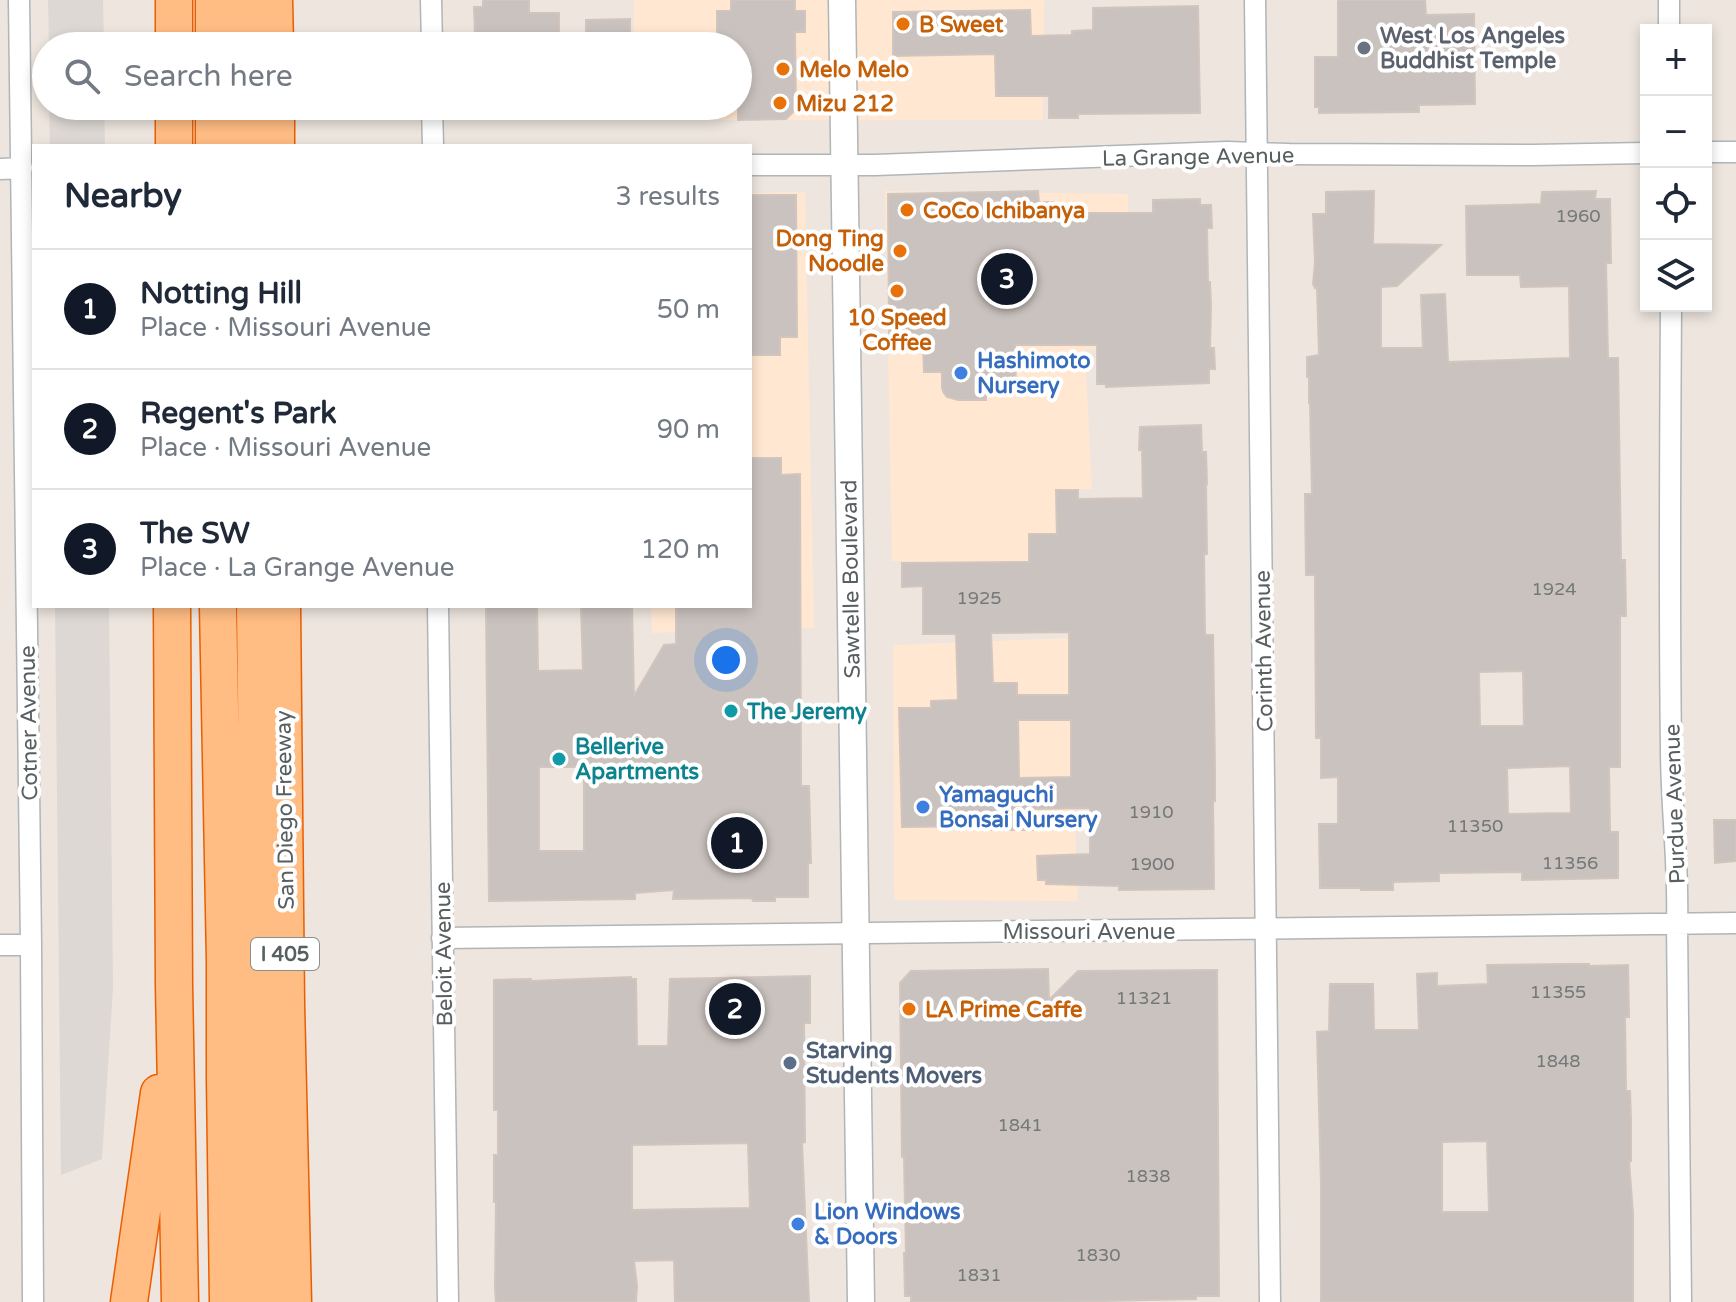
<!DOCTYPE html>
<meta charset="utf-8">
<style>
body{margin:0;font-family:"Varela Round",sans-serif;background:#f6f6f7;color:#1f2937}
.controls{position:absolute;right:24px;top:24px;display:grid;overflow:hidden;border-radius:0px;box-shadow:0 4px 12px #0003}
.controls button{width:72px;height:72px;display:grid;place-items:center;padding:0;border:0;border-bottom:2px solid #e0e1e3;background:#fff;color:#1f2937;font:40px sans-serif}
.you{position:absolute;left:726px;top:660px;width:28px;height:28px;margin:-20px;border:6px solid #fff;border-radius:50%;background:#1a73e8;box-shadow:0 0 0 12px #1a73e833}
.badge{display:grid;place-items:center;width:52px;height:52px;border-radius:50%;background:#111827;color:#fff;font-size:26px;font-weight:700}
.pin{position:absolute;translate:-50% -50%;border:4px solid #fff;box-shadow:0 2px 8px #0006}
.list{margin:0;padding:0;list-style:none}
h2{display:flex;justify-content:space-between;align-items:center;height:104px;margin:0;padding:0 32px;font-size:34px}
h2 small{font-size:26px;font-weight:400;color:#747a83}
.list li{display:grid;grid-template-columns:52px 1fr auto;gap:24px;align-items:center;box-sizing:border-box;height:120px;padding:0 32px;border-top:2px solid #e0e1e3}
.list b{display:block;font-size:30px;white-space:nowrap}
.list p{margin:0;font-size:26px;white-space:nowrap;color:#747a83}
.list em{font-size:26px;font-style:normal;color:#747a83}
.icon{flex:none;width:44px;height:44px;fill:none;stroke:currentColor;stroke-width:2;stroke-linecap:round;stroke-linejoin:round}
.map{position:relative;flex:none;width:1736px;height:1302px;overflow:hidden}
.search{position:absolute;background:#fff;box-shadow:0 4px 12px #0003;left:32px;top:32px;width:720px;height:88px;display:flex;align-items:center;gap:20px;box-sizing:border-box;padding:0 28px;border-radius:44px;color:#747a83;font-size:30px}
.panel{position:absolute;background:#fff;box-shadow:0 4px 12px #0003;left:32px;top:144px;width:720px;height:464px;border-radius:0px}
.map>svg:first-child{display:block}
.commercial{fill:#ffe7d1}
.industrial{fill:#ddd8d4}
.building{fill:#cac2be;stroke:#d2c5bd;stroke-width:2;fill-rule:evenodd}
.lines{fill:none;stroke-linecap:round;stroke-linejoin:round}
.minor-casing{stroke:#b0b5b8;stroke-width:23}
.tertiary-casing{stroke:#b0b5b8;stroke-width:29}
.motorway-casing{stroke:#eb5e00;stroke-width:39}
.minor{stroke:#fff;stroke-width:20}
.tertiary{stroke:#fff;stroke-width:26}
.motorway{stroke:#ffbc83;stroke-width:36}
.food-dot{fill:#e8710a;stroke:#fff;stroke-width:3}
.worship-dot{fill:#6b7280;stroke:#fff;stroke-width:3}
.shop-dot{fill:#3f7fe0;stroke:#fff;stroke-width:3}
.culture-dot{fill:#0f9aa8;stroke:#fff;stroke-width:3}
.service-dot{fill:#5c6f8a;stroke:#fff;stroke-width:3}
.labels{text-anchor:middle;stroke-width:8;stroke-linejoin:round;paint-order:stroke}
.number-label{font-size:18px;fill:#747878}
.shield{fill:#fff;stroke:#8a8f90;stroke-width:2}
.shield-label{font-size:20px;font-weight:bold;fill:#585f61}
.food-label{font-size:22px;font-weight:bold;fill:#c56008;stroke:#fff;text-anchor:start}
.worship-label{font-size:22px;font-weight:bold;fill:#5b616d;stroke:#fff;text-anchor:start}
.street-label{font-size:22px;fill:#585f61;stroke:#fff}
.shop-label{font-size:22px;font-weight:bold;fill:#366cbe;stroke:#fff;text-anchor:start}
.culture-label{font-size:22px;font-weight:bold;fill:#0d838f;stroke:#fff;text-anchor:start}
.service-label{font-size:22px;font-weight:bold;fill:#4e5e75;stroke:#fff;text-anchor:start}
</style>
<div class="map">
<svg width="1736" height="1302" viewBox="0 0 1736 1302">
<rect width="100%" height="100%" fill="#ede5de"/>
<path class="commercial" d="M634 0H1044L1043 120H635V106H738V46H634Z
M885 191 1128 194 1129 348 1085 350 1092 489 1055 490 1056 567 892 561Z
M805 192 814 628 652 633 651 606H750V193Z
M1068 638 1078 901 894 900 893 645Z"/>
<path class="industrial" d="M48 0H103L104 46H49Z
M49 106H104L105 146H50Z
M55 606H109L113 988 102 1159 61 1175Z"/>
<path class="building" d="M483 0H529V13H559V37L534 39 475 36 474 7H483Z
M731 0H795V11H805V32H795L796 109 786 119 738 120V46H717V11H731Z
M1338 0H1425L1426 15 1474 14 1475 104 1419 105V112L1319 113V107H1315V57H1338Z
M1198 6 1200 113 1078 114V118H1049V96H996L995 54 893 56V12L1030 10 1031 36 1072 35V31L1093 30V8Z
M630 19V46L586 45V20Z
M1038 191 1039 202H1054V213H1153V200L1200 199V205H1211L1212 228H1207L1208 282H1210L1211 305 1210 348H1214L1215 369H1209V383L1106 387V384H1097V345H1015L1016 395H986V400H958L947 397 944 393 942 388V372H924L923 346H889L888 194Z
M1374 191 1373 244 1441 245 1397 286 1381 287V348H1423L1421 295 1445 294 1448 362 1570 358 1569 286 1521 287 1520 275H1467L1466 206 1541 204 1542 192 1596 191 1595 199H1610L1611 263H1606L1608 358H1618L1621 560H1625L1626 616H1620V767H1609L1610 832H1618V878L1522 880V872L1439 873V881L1393 882V890H1361V888H1320L1319 824H1338V777L1321 778V738H1316L1315 575H1306L1305 494H1312L1310 403H1309V377H1307V357L1319 355 1317 287 1315 288 1313 284 1315 262 1313 214H1326V192ZM1523 671 1524 726H1480L1479 672ZM1570 766 1571 813 1508 814 1507 768Z
M750 195H796L797 337H780V355H750Z
M1201 425 1202 452H1206L1207 484H1206L1207 554H1204L1205 635H1213L1215 769V801H1213L1214 889 1119 890V886L1046 884V880H1038L1037 856 1090 854V808L1033 809V830H987V826L902 827 899 708H931V701L958 700 956 634H923V586L902 587V563L1029 562V534H1057L1056 490H1078V499L1143 498 1142 450H1139L1140 427ZM1069 632V695H1017V683H993L991 633ZM1018 720H1071V777L1019 778Z
M750 458H781V475L800 474 801 786H809L811 863H808V897H775V901H753L752 898 673 899 674 890 635 893V899L489 901 486 606H537L538 671 583 670 581 606H632L634 696 664 645 676 644V606H750ZM539 767H584V851H539Z
M1714 820H1736V861L1715 863Z
M1566 964H1589V966L1628 965 1629 1017H1625L1626 1091H1630L1631 1121V1161H1629L1633 1214V1302H1321V1183L1317 1032 1329 1031 1330 984H1373L1374 1030H1419L1417 974 1437 973V986L1488 984 1487 965ZM1487 1141 1489 1212H1442V1142Z
M1048 969 1049 1000 1078 971 1217 970 1219 1296H1196V1299L1055 1302H911V1296H905L904 1253H906L904 1157H902L900 983 911 971Z
M810 976V1023H804L805 1142 802 1143 809 1302H675L674 1260 634 1261 637 1286 636 1302H496L495 1289 496 1202H494V1155H498V1110H494V980L531 979V981L631 977V979H636L637 1046H668L670 979ZM748 1143 750 1208 632 1210V1145Z"/>
<g class="lines">
<defs>
<path id="minor" d="M19 0 31 945 33 1302
M431 0 432 46
M1255 0 1270 1302
M1669 0V30
M432 106 433 146
M1706 152H1736
M750 165H875L1227 152 1289 154 1533 155 1646 153
M0 169 22 168
M1671 306C1670 453 1669 601 1671 748 1671 807 1679 865 1677 924L1681 1302
M438 606 448 1302
M442 938 1736 923
M0 945H31"/>
<path id="tertiary" d="M842 0 861 1302"/>
<path id="motorway" d="M249 0V46
M274 0 275 46
M174 46V0
M214 46V0
M249 106V146
M276 106V146
M174 146V106
M214 146V106
M172 606 174 985 180 1302
M218 606 225 961V1079L228 1302
M255 606 263 1302
M282 606 286 1004 293 1302
M129 1302 159 1093"/>
</defs>
<use href="#minor" class="minor-casing"/>
<use href="#tertiary" class="tertiary-casing"/>
<use href="#motorway" class="motorway-casing"/>
<use href="#minor" class="minor"/>
<use href="#tertiary" class="tertiary"/>
<use href="#motorway" class="motorway"/>
</g>
<g class="food-dot">
<circle cx="903" cy="24" r="8"/>
<circle cx="783" cy="69" r="8"/>
<circle cx="780" cy="103" r="8"/>
<circle cx="907" cy="210" r="8"/>
<circle cx="900" cy="251" r="8"/>
<circle cx="897" cy="291" r="8"/>
<circle cx="909" cy="1009" r="8"/>
</g>
<circle class="worship-dot" cx="1364" cy="48" r="8"/>
<g class="shop-dot">
<circle cx="961" cy="373" r="8"/>
<circle cx="923" cy="807" r="8"/>
<circle cx="798" cy="1224" r="8"/>
</g>
<g class="culture-dot">
<circle cx="731" cy="711" r="8"/>
<circle cx="559" cy="759" r="8"/>
</g>
<circle class="service-dot" cx="790" cy="1063" r="8"/>
<g class="labels">
<g class="number-label">
<text x="1578" y="222">1960</text>
<text x="1554" y="595">1924</text>
<text x="979" y="604">1925</text>
<text x="1151" y="818">1910</text>
<text x="1475" y="832">11350</text>
<text x="1570" y="869">11356</text>
<text x="1152" y="870">1900</text>
<text x="1558" y="998">11355</text>
<text x="1144" y="1004">11321</text>
<text x="1558" y="1067">1848</text>
<text x="1020" y="1131">1841</text>
<text x="1148" y="1182">1838</text>
<text x="1098" y="1261">1830</text>
<text x="979" y="1281">1831</text>
</g>
<rect class="shield" x="251" y="938" width="68" height="32" rx="6"/>
<g class="shield-label">
<text x="285" y="961">I 405</text>
</g>
<g class="food-label">
<text x="919" y="32">B Sweet</text>
<text x="799" y="77">Melo Melo</text>
<text x="796" y="111">Mizu 212</text>
<text x="923" y="218">CoCo Ichibanya</text>
<text x="884" y="246" text-anchor="end">Dong Ting<tspan x="884" dy="25">Noodle</tspan></text>
<text x="897" y="325" text-anchor="middle">10 Speed<tspan x="897" dy="25">Coffee</tspan></text>
<text x="925" y="1017">LA Prime Caffe</text>
</g>
<g class="worship-label">
<text x="1380" y="43">West Los Angeles<tspan x="1380" dy="25">Buddhist Temple</tspan></text>
</g>
<g class="street-label">
<text transform="translate(1198 156) rotate(-1)" y="8">La Grange Avenue</text>
<text transform="translate(850 579) rotate(-91)" y="8">Sawtelle Boulevard</text>
<text transform="translate(1263 651) rotate(-91)" y="8">Corinth Avenue</text>
<text transform="translate(28 723) rotate(-91)" y="8">Cotner Avenue</text>
<text transform="translate(1674 804) rotate(-92)" y="8">Purdue Avenue</text>
<text transform="translate(284 810) rotate(-91)" y="8">San Diego Freeway</text>
<text x="1089" y="939">Missouri Avenue</text>
<text transform="translate(443 954) rotate(-91)" y="8">Beloit Avenue</text>
</g>
<g class="shop-label">
<text x="977" y="368">Hashimoto<tspan x="977" dy="25">Nursery</tspan></text>
<text x="939" y="802">Yamaguchi<tspan x="939" dy="25">Bonsai Nursery</tspan></text>
<text x="814" y="1219">Lion Windows<tspan x="814" dy="25">&amp; Doors</tspan></text>
</g>
<g class="culture-label">
<text x="747" y="719">The Jeremy</text>
<text x="575" y="754">Bellerive<tspan x="575" dy="25">Apartments</tspan></text>
</g>
<g class="service-label">
<text x="806" y="1058">Starving<tspan x="806" dy="25">Students Movers</tspan></text>
</g>
</g>
</svg>
<div class="controls">
<button>+</button>
<button>−</button>
<button><svg class="icon" aria-label="locate" viewBox="0 0 24 24"><circle cx="12" cy="12" r="6"/><path d="M12 2v4M12 18v4M2 12h4M18 12h4"/></svg></button>
<button><svg class="icon" aria-label="layers" viewBox="0 0 24 24"><path d="M12 4l9 5-9 5-9-5zM3 14l9 5 9-5"/></svg></button>
</div>
<div class="you"></div>
<div class="pin badge" style="left:737px;top:843px">1</div>
<div class="pin badge" style="left:735px;top:1009px">2</div>
<div class="pin badge" style="left:1007px;top:279px">3</div>
<div class="search"><svg class="icon" aria-label="search" viewBox="0 0 24 24"><circle cx="10" cy="10" r="6"/><path d="M15 15l6 6"/></svg>Search here</div>
<section class="panel">
<h2>Nearby<small>3 results</small></h2>
<ul class="list">
<li><span class="badge">1</span><div><b>Notting Hill</b><p>Place · Missouri Avenue</p></div><em>50 m</em></li>
<li><span class="badge">2</span><div><b>Regent's Park</b><p>Place · Missouri Avenue</p></div><em>90 m</em></li>
<li><span class="badge">3</span><div><b>The SW</b><p>Place · La Grange Avenue</p></div><em>120 m</em></li>
</ul>
</section>
</div>
